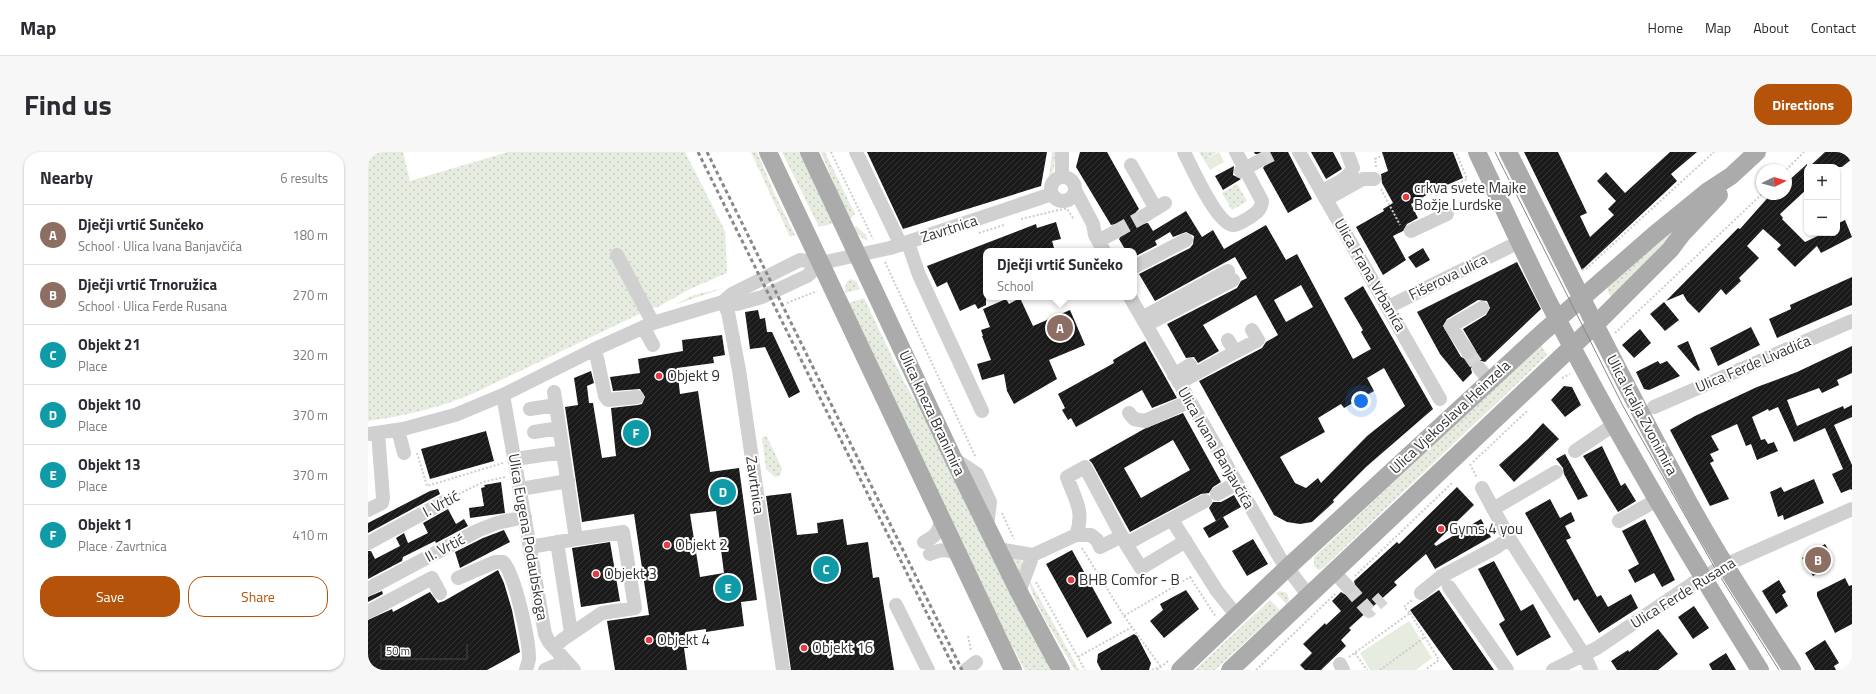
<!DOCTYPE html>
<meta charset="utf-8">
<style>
body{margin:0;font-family:"Titillium Web",sans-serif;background:#f7f7f7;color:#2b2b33}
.controls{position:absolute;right:12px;top:12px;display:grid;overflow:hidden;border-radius:8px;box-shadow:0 1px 3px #0004}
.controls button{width:36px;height:36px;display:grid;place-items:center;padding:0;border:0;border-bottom:1px solid #e1e1e2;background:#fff;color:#2b2b33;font:20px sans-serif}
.compass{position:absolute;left:1388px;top:12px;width:36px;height:36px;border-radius:50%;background:#fff;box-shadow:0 1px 3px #0004;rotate:85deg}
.scale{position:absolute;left:12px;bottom:10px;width:88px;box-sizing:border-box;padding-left:4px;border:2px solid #333;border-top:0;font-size:11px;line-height:14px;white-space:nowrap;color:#333;-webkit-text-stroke:3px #fff;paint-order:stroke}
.you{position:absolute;left:993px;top:249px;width:14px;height:14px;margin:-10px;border:3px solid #fff;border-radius:50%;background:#1a73e8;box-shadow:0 0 0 6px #1a73e833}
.badge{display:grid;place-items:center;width:26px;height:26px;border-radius:50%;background:#b45309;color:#fff;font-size:13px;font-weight:700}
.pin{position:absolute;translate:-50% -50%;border:2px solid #fff;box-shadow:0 1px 4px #0006}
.popup{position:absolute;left:615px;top:96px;width:154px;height:52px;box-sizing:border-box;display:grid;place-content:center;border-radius:8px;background:#fff;filter:drop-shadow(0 1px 3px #0005);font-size:13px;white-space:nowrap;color:#7c7c81}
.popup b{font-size:15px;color:#2b2b33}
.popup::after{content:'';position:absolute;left:50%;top:100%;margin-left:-8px;border:8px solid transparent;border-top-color:#fff}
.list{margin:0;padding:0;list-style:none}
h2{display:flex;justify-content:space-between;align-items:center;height:52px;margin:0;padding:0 16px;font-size:17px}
h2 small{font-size:13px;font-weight:400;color:#7c7c81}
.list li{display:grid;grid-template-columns:26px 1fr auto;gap:12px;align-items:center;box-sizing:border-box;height:60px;padding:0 16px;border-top:1px solid #e1e1e2}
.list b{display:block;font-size:15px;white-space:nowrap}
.list p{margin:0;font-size:13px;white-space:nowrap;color:#7c7c81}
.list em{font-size:13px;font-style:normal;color:#7c7c81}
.actions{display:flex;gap:8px;padding:12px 16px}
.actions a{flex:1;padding:9px 0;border:1px solid #b45309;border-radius:16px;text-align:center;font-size:14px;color:#b45309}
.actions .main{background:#b45309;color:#fff}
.map{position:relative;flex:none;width:1484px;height:518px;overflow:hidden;border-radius:16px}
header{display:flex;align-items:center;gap:24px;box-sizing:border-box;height:56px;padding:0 20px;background:#fff;border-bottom:1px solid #e1e1e2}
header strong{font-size:19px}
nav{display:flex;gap:22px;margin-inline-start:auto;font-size:14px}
.intro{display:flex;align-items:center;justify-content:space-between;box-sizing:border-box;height:96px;padding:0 24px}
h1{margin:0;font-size:28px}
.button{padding:10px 18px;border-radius:16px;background:#b45309;color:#fff;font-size:14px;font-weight:700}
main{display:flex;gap:24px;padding:0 24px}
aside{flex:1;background:#fff;border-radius:16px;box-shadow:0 1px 3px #0004}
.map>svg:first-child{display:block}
.grass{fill:url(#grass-dots)}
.green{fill:#e6ecdf}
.building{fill:url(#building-hatch);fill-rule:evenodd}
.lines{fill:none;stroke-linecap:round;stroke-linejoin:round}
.minor-tunnel{stroke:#d6d6d6;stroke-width:14;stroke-dasharray:14 7;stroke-linecap:butt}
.path{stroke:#cdcdcd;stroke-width:2;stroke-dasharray:2 2;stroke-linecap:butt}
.minor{stroke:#d0d0d0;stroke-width:14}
.major{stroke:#ababab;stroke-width:18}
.tram{stroke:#888;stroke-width:1}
.rail{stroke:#888;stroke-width:3;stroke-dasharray:4 3;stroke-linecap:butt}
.poi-dot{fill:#e63946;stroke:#fff;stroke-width:1.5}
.labels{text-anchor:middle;stroke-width:4;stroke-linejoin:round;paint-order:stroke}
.poi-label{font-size:15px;fill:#333;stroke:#fff;text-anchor:start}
.street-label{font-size:15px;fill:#333;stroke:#fff}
</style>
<header>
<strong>Map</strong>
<nav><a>Home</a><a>Map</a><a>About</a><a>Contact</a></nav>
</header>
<div class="intro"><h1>Find us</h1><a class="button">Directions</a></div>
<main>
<aside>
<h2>Nearby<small>6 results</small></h2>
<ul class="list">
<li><span class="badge" style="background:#8d6e63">A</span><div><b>Dječji vrtić Sunčeko</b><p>School · Ulica Ivana Banjavčića</p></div><em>180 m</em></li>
<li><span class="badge" style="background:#8d6e63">B</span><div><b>Dječji vrtić Trnoružica</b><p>School · Ulica Ferde Rusana</p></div><em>270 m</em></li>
<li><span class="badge" style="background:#0f9aa8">C</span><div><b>Objekt 21</b><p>Place</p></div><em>320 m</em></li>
<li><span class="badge" style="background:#0f9aa8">D</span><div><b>Objekt 10</b><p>Place</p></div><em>370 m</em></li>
<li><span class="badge" style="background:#0f9aa8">E</span><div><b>Objekt 13</b><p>Place</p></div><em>370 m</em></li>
<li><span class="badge" style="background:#0f9aa8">F</span><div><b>Objekt 1</b><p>Place · Zavrtnica</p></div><em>410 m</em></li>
</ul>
<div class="actions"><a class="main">Save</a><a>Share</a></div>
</aside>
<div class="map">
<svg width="1484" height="518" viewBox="0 0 1484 518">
<defs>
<pattern id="grass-dots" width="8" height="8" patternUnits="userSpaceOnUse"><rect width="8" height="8" fill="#e6ecdf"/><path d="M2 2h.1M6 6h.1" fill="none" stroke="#c6cbc0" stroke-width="1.8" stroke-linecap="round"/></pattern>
<pattern id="building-hatch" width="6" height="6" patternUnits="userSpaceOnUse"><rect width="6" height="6" fill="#1a1a1a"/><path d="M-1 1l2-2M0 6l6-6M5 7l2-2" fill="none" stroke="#333"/></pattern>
</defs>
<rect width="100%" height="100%" fill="#fff"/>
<path class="grass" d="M0 0H35L42 29 140 0H317L357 79 359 121 322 137 288 156 287 155 267 164 104 242C70 256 36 264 0 269Z
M383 0H389L407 43 427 83 422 85Z
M414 0H433L467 71 451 75Z
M453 0H457L487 62 483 66H480Z
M684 0H687C687 9 687 19 681 26Z
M831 0H849L836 8Z
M869 32 879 49 864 58 854 41Z
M488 74 498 83 500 89 494 86 485 76Z
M1306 78 1298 91 1243 146 1239 136 1291 88Z
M482 127 488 129 492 137 477 141 478 131Z
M356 136 306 153 326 143Z
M496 146 536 230 553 258 685 518H657L630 468 478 152Z
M1173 193 1179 203 954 417 951 418 946 414V405Z
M396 284 399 285 414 316 412 324 407 325 398 317 394 286Z
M645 404 651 406 655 411 652 420 649 419 644 407Z
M661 429 663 431 711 518H707C696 498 663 449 661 429Z
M912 439 919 441 921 447 919 453 908 441Z
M902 448 912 458 847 518H827Z"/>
<path class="green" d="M851 0 856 10 842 18 836 8Z
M1041 469 1064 506 1048 518H1002L992 501Z"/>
<path class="building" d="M499 0H679L673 34 535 77Z
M712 0H739L771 57 768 60 769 68 772 72 780 71 785 79 818 59 834 85 845 78 856 97 898 73 918 108 929 102 985 207 1003 197 993 180 995 178 976 146 995 134 1065 257 998 315 965 348 966 350 944 370 932 372 919 370 906 363 831 229 894 196 898 190 910 183 888 143 835 173 851 199 830 211 826 205 818 206 799 172 869 136 873 129 879 126 867 105 787 149 771 122 822 96 825 92 826 84 818 80 805 85 802 80 787 89 789 93 766 105V99H758L751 87 755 81 754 76 748 72 743 73 708 15ZM933 133 945 155 918 170 906 148ZM1016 216 1037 254 999 284 953 331 950 326 938 336 927 331 912 305 957 280 950 266 973 252 976 256 1006 239 999 226Z
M886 0H920L944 47 920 61 895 16 899 10 898 5 895 2H887Z
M943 0H965L974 17 958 27Z
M1014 0H1085L1095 26 1067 38 1043 52 1050 66 1039 72 1035 79 1025 84 1038 108 1015 123 988 75 1016 59 1015 57 1025 51 1014 31 1013 22 1020 19Z
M1156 0H1190L1219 61 1212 64 1222 85 1246 63 1240 57 1248 49 1229 29 1238 20 1257 41 1302 0H1329L1303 22 1309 29 1214 118Z
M1457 0H1484V7L1474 15H1441Z
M1439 12V37L1412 62 1415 66 1414 67 1437 90 1456 81H1469V72L1477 68 1484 85 1453 101 1449 94 1427 115 1409 97 1413 93 1395 77 1379 94 1391 106 1371 126 1373 129 1358 143 1353 137 1331 161 1319 149 1315 142 1298 149 1370 76 1372 77 1403 42H1418V31Z
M866 14 865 23 873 27 855 38 847 24Z
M688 70 693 87 684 89 687 99H618V153L610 157 607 152 592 159 579 130 569 135 559 114 668 72 669 76Z
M1055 96 1062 108 1048 116 1040 105Z
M1149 110 1173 157 1117 210 1110 208 1105 210 1103 217 1104 221 1095 230 1072 202 1049 160ZM1110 148 1119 149 1122 156 1118 163 1095 177 1108 199 1105 207 1100 208 1093 205 1075 174 1079 167Z
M1484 125V153L1409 186 1401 167 1423 157 1422 153Z
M652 146 665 174 702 158 717 193 681 208 689 227 646 252 639 239 636 222 614 228 609 212 623 208 614 184H615L613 178 622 175 615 157 638 147 641 152Z
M1296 150 1311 168 1297 179 1282 162Z
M390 158 392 167 397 166 399 180H404L432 240 421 246 397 195 382 197 377 160Z
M1383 175 1392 193 1350 214 1342 196Z
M1272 177 1283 191 1266 206 1254 193Z
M354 183 357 203 345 205 346 211 309 216 312 242 330 239 342 320 371 316 389 448 373 450 376 474 338 480V477L318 480 320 496H316L319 518H247L239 469 281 463 266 362 214 370 197 255 210 253 206 226 223 219 226 231 219 234 221 251H225L234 306 248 304 243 256 270 253 274 252 277 245 272 237 245 239 242 225 272 221 270 207 315 199 314 188ZM348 359 356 421 332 425 322 362Z
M777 189 809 246 784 256 774 238 708 275 703 266 700 268 694 258 697 256 690 242 746 211 745 208Z
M1320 189 1332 218 1330 219 1309 194Z
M1484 194V221L1469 228 1471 233 1454 241 1451 236 1419 248 1429 274 1475 254 1476 257 1484 253V265L1466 273 1484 313V338L1483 337 1473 341 1464 322 1475 317 1457 276 1426 290 1410 255 1401 259 1400 257 1384 265 1393 288 1397 287 1400 292 1406 290 1410 299 1389 308 1383 292 1378 294 1369 272 1343 284 1351 298 1342 302 1346 309 1342 311 1361 347 1342 354 1302 278 1327 264 1389 235 1429 220Z
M1290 209 1292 212 1299 209 1312 224 1281 238 1276 237 1268 220Z
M1196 234 1204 235 1213 253 1197 265 1183 248Z
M815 261 853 330 845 335 841 341 833 342 762 380 724 311 721 308 776 277ZM805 288 822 318 773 346 756 316Z
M1175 271 1191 287 1146 330 1131 313 1160 287Z
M118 279 126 309 62 327 53 297Z
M1234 294 1253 334 1257 331 1268 349 1250 360 1215 304Z
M1197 302 1220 344 1210 348 1196 322 1195 316 1188 307Z
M1446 327 1456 351 1416 368 1415 363 1410 365 1402 340 1413 335 1416 340Z
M133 330 137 361 102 366 101 356 116 354 113 336 117 335 116 333Z
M1089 335 1106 353 1066 392 1068 394 1113 367 1123 385 1067 417 1058 402 1026 430 1029 433 981 476 983 478 973 488 978 494 953 518H937L932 513 944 501 935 492 957 471 958 473 973 459 964 449 973 440 978 443 986 441 988 437 986 429 1029 390 1031 392Z
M70 337 72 342 0 381V371L62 339Z
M423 341 429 383 450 381 449 371 475 367 479 393 500 390 505 426 511 425 526 518H423L398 344Z
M866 343 873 355 848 369 841 356 845 350H853Z
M1182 347 1192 366 1203 360 1207 369 1197 374 1203 386 1198 388 1229 445 1233 443 1240 455 1263 442 1270 456 1231 481 1210 447 1206 449 1157 361Z
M80 357 88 372 96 367 100 374 68 391 67 389 35 405 34 409 0 427V399H3L7 407 32 394 28 386 36 381 40 391 60 381 55 371Z
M855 365 861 375 841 386 835 376Z
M1277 367 1307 428 1294 435 1286 421 1267 431 1260 418 1271 412 1254 379Z
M136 378 142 390 92 416 87 400 115 386Z
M885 387 900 412 879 424 864 399Z
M242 390 252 449 213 455 204 396Z
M1457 392 1464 404 1459 407 1462 414 1445 424 1434 406Z
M704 398 744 471 719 486 678 412Z
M1126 409 1153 459 1165 452 1183 485 1149 504 1131 472 1137 468 1110 417Z
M130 418 136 431 144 458 152 500 119 518H0V468L24 457 25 460 62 440 70 451 76 449Z
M1477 426 1481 434 1484 433V472L1467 481 1449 444V440Z
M1411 428 1418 440 1414 443 1420 454 1408 462 1394 439Z
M818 438 831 457 796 486 782 469 795 458 792 452Z
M1071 438 1077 447 1126 518H1085L1042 458Z
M14 439 15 442 0 450V445Z
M1326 454 1341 476 1325 487 1310 465Z
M1290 477 1310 502 1290 518H1249L1243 509 1260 498 1261 500Z
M766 482 769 484 783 511 781 518H733L729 510 730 502Z
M1457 488 1471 511 1466 514 1468 518H1447L1437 501Z
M1358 501 1368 518H1344L1341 512Z"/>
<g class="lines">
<path class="minor-tunnel" d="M891 9 909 0
M747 80 776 64
M1100 200 1111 216
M980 435 1001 459 1015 446"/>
<path class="path" d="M463 0 505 87
M1008 15 1007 7 1015 3
M1418 18 1436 0
M1013 37 1032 73
M1067 38 1068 42 1099 27 1088 0
M1068 42 1072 53
M653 67 695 57H699L705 66 707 65
M611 81 636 73
M517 110 608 306
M1214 118 1219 116 1346 0
M419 151 449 139
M1247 181 1394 42
M1194 226 1202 222
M49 301 59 334 135 311
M1105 310 1160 258
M1102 312 1109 326
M87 344 115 330 137 325
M634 361 646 387
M714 396 756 464 793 515
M987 424 1085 330
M822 425 848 465
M668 430 717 518
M1042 461 1071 508 1057 518
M756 464 824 424
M600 484 603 498
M987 501 999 518
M710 505 764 475
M981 505 1042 461 1036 455 1044 448
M784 518 792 515
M789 518 800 509
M888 518 969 440
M1012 518 1057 485"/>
<path class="minor" d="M488 0 533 93
M694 0V24
M816 0C823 14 849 72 865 73 870 73 875 69 879 67 887 62 893 59 894 49L868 0
M931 0 1072 247
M763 13 788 57
M873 19 891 9
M683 37a12 12 0 1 1 24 0a12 12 0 1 1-24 0Z
M954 39C965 33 980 28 985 16L979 0
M708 40 725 72 727 83 736 99
M959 47 995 27H1006
M776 64 797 51
M1043 79 1079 62
M730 89 747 80
M540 91 551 123 614 259
M249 103 285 171
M766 115 818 88
M762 145 912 406 940 443
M355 150 360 160 371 218 415 518
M355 150 364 142 432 108 453 111 522 96 684 42
M1020 155 1141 95
M774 166 860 119
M778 173 865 128
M275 175 285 193
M225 198 229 206 237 244 240 248 269 245
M867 200 890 188 884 178
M1100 200 1083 174 1114 156
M1111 216 1122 229
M806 223 822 213
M811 231 867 200 860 188
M135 243 177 482 181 490 206 518
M1286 255 1484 169
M162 257 188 253
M761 261 766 267 777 269 822 249
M30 278 36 301
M166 280 191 276
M0 282 35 277 87 263 135 243 225 198 285 171 355 150 369 152 394 145 439 124 453 111
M1207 299 1247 272
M585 306 609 322 622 350 619 374
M147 307 195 300
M1114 336 1141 386 1216 503 1223 518
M152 337 200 329
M849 342 869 331
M1125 357 1188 320
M0 358 14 351 15 346 10 281
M804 368 849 439 869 464
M1251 369 1289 348
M708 383C717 360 707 347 699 325L717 315 758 392 837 349
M189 390 203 481
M556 390C569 384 572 378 573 365
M0 391 76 350
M758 392 773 416 818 389
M162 395 208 387 186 240
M630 397 665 403 651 440
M562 402C573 397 579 397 590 402
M665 403 708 383H723L729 388 732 395 754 384
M965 419 980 435
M90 426 127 410H135C147 422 161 488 161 506 161 510 159 514 158 518
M1081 435 1139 518
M0 437 111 378 129 371 157 365
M1053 441 1074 424 1129 395 1141 386
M528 453 560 518
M0 460 64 426 72 441
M186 496 194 488 234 461 267 456 255 380 208 387
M972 512 975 518
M177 518 198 509
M598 518 608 510
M1185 518 1229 496 1324 432 1357 413 1484 357"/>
<path class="major" d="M400 0 645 518
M441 0 585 306 651 440 693 518
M1109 0C1132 48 1154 97 1178 145 1243 273 1316 396 1392 518
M1140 0C1197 113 1253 227 1314 338 1347 400 1386 459 1424 518
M812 518 919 416 1174 181 1286 83 1340 39 1363 24 1389 0
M862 518 1227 173 1302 98 1314 82 1351 43"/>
<path class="tram" d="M1127 0 1255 254 1348 418 1411 518"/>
<path class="rail" d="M330 0 587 518
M339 0 594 518"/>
</g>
<g class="poi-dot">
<circle cx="1038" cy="45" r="4"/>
<circle cx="291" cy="224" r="4"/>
<circle cx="1073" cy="377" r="4"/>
<circle cx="299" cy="393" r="4"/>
<circle cx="228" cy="422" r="4"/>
<circle cx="703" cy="428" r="4"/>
<circle cx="281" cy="488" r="4"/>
<circle cx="436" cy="496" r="4"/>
</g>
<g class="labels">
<g class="poi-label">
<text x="1046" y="41">crkva svete Majke<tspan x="1046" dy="17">Božje Lurdske</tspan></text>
<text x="299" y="229">Objekt 9</text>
<text x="1081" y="382">Gyms 4 you</text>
<text x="307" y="398">Objekt 2</text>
<text x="236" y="427">Objekt 3</text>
<text x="711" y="433">BHB Comfor - B</text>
<text x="289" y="493">Objekt 4</text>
<text x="444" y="501">Objekt 16</text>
</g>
<g class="street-label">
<text transform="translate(581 77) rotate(-18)" y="5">Zavrtnica</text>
<text transform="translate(1002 123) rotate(60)" y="5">Ulica Frana Vrbanića</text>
<text transform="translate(1080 125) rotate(-26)" y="5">Fišerova ulica</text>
<text transform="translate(1385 212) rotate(-23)" y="5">Ulica Ferde Livadića</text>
<text transform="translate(564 261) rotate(65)" y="5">Ulica kneza Branimira</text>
<text transform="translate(1274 263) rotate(62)" y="5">Ulica kralja Zvonimira</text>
<text transform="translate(1082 265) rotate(-43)" y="5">Ulica Vjekoslava Heinzela</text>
<text transform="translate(848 296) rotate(60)" y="5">Ulica Ivana Banjavčića</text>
<text transform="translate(387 333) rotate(82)" y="5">Zavrtnica</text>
<text transform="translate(73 352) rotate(-28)" y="5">I. Vrtić</text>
<text transform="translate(160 385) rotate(80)" y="5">Ulica Eugena Podaubskoga</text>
<text transform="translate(77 396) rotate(-28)" y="5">II. Vrtić</text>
<text transform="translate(1315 441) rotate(-32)" y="5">Ulica Ferde Rusana</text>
</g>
</g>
</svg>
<div class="controls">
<button>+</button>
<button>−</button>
</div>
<svg class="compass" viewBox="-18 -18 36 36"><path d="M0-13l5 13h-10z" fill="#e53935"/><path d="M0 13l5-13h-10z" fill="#7c7c81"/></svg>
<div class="scale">50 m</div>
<div class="you"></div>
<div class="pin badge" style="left:692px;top:176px;background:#8d6e63">A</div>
<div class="popup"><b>Dječji vrtić Sunčeko</b>School</div>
<div class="pin badge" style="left:1450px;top:408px;background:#8d6e63">B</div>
<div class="pin badge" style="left:458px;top:417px;background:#0f9aa8">C</div>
<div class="pin badge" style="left:355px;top:340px;background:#0f9aa8">D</div>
<div class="pin badge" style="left:360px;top:436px;background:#0f9aa8">E</div>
<div class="pin badge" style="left:268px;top:281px;background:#0f9aa8">F</div>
</div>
</main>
